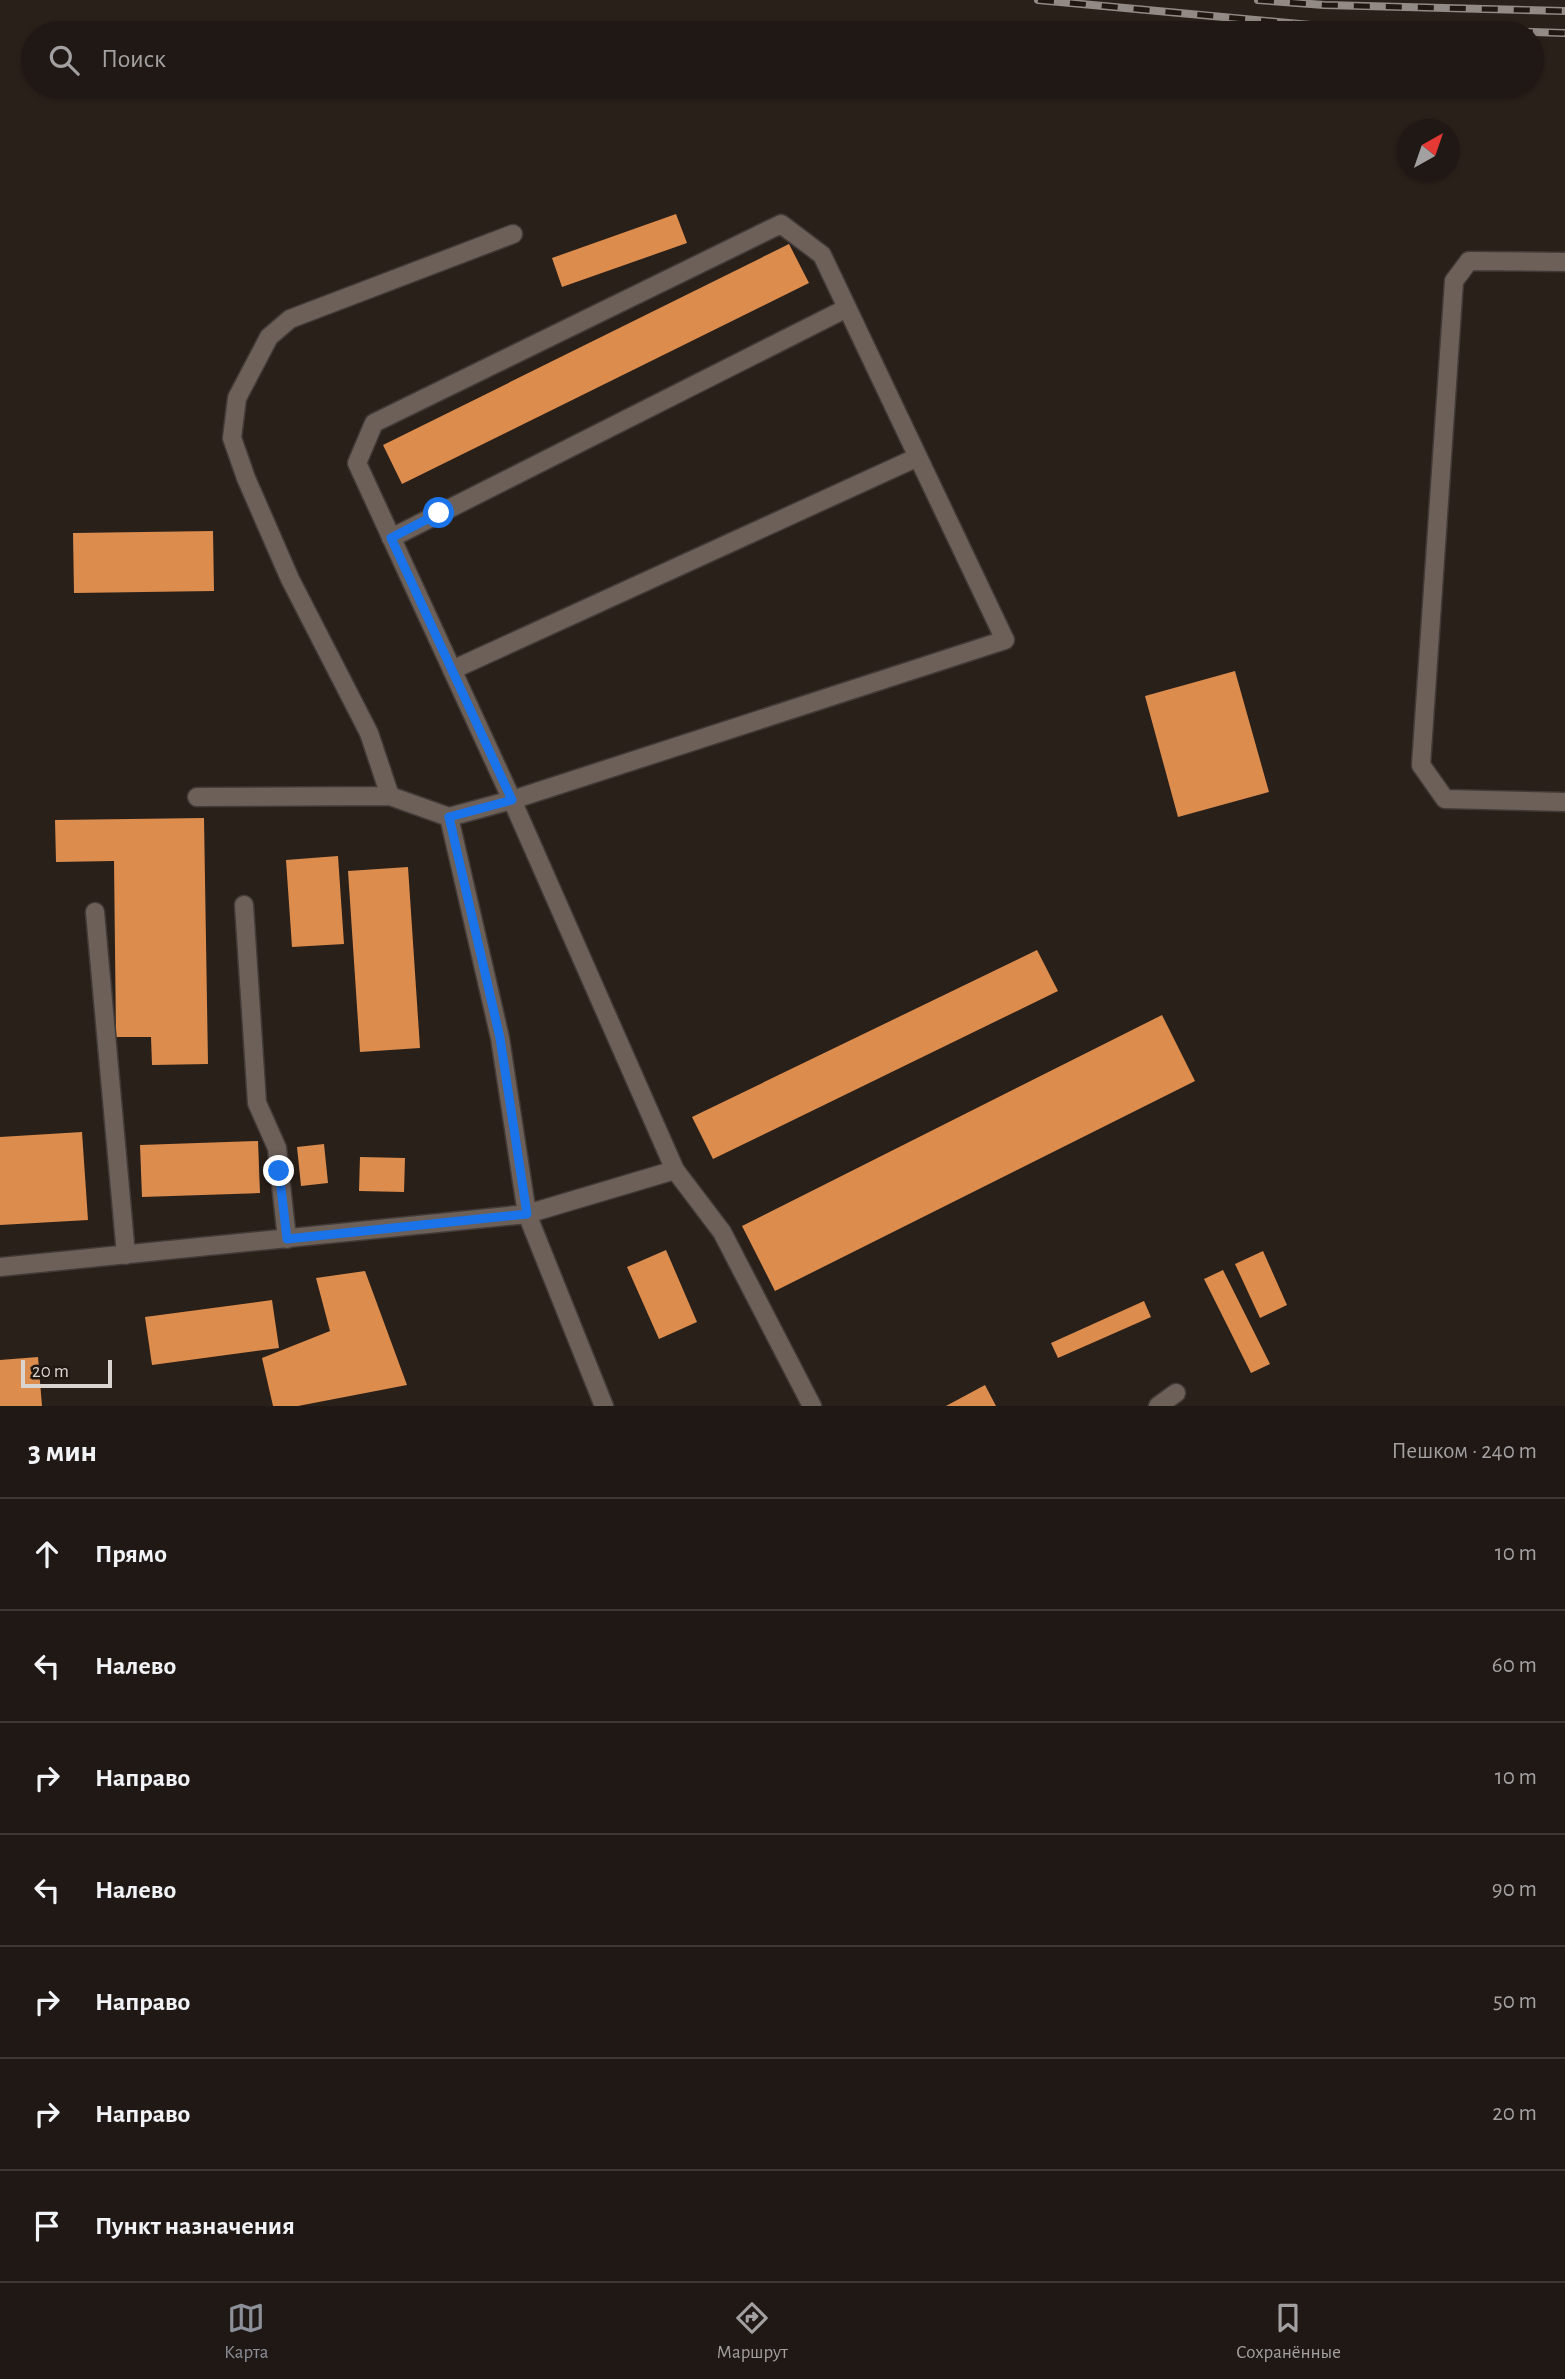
<!DOCTYPE html>
<html lang="ru">
<meta charset="utf-8">
<style>
body{margin:0;font-family:"Alegreya Sans",sans-serif;background:#2d2522;color:#f1f3f6}
.compass{position:absolute;left:1397px;top:119px;width:63px;height:63px;border-radius:50%;background:#201814;box-shadow:0 2px 5px #0004;rotate:40deg}
.scale{position:absolute;left:21px;bottom:18px;width:91px;box-sizing:border-box;padding-left:7px;border:4px solid #dad4d0;border-top:0;font-size:19px;line-height:24px;white-space:nowrap;color:#dad4d0;-webkit-text-stroke:5px #201711;paint-order:stroke}
.stop{position:absolute;width:21px;height:21px;margin:-16px;border:5px solid #1a73e8;border-radius:50%;background:#fff}
.stop.end{background:#1a73e8;border-color:#fff;box-shadow:0 2px 7px #0008}
.list{margin:0;padding:0;list-style:none}
h2{display:flex;justify-content:space-between;align-items:center;height:91px;margin:0;padding:0 28px;font-size:30px}
h2 small{font-size:23px;font-weight:400;color:#a2a0a0}
.list li{display:grid;grid-template-columns:46px 1fr auto;gap:21px;align-items:center;box-sizing:border-box;height:112px;padding:0 28px;border-top:2px solid #3d3734}
.list b{display:block;font-size:26px;white-space:nowrap}
.list em{font-size:23px;font-style:normal;color:#a2a0a0}
.icon{flex:none;width:38px;height:38px;fill:none;stroke:currentColor;stroke-width:2;stroke-linecap:round;stroke-linejoin:round}
.map{position:relative;flex:none;width:1565px;height:1406px;overflow:hidden}
.search{position:absolute;background:#201814;box-shadow:0 2px 5px #0004;left:21px;right:21px;top:21px;height:77px;display:flex;align-items:center;gap:18px;box-sizing:border-box;padding:0 24px;border-radius:38px;color:#a2a0a0;font-size:26px}
.sheet{height:875px;background:#201814}
nav{display:flex;justify-content:space-around;align-items:center;box-sizing:border-box;height:98px;border-top:2px solid #3d3734;background:#201814;font-size:19px;color:#a2a0a0}
nav a{display:grid;justify-items:center;gap:4px}
nav .on{color:#8c9099}
.map>svg:first-child{display:block}
.building{fill:#dc8c4d}
.lines{fill:none;stroke-linecap:round;stroke-linejoin:round}
.minor-casing{stroke:#423a36;stroke-width:21}
.minor{stroke:#6c6059;stroke-width:18}
.rail-casing{stroke:#928a85;stroke-width:8}
.rail{stroke:#201711;stroke-width:5;stroke-dasharray:16;stroke-linecap:butt}
.route{stroke:#1a73e8;stroke-width:9}
</style>
<div class="map">
<svg width="1565" height="1406" viewBox="0 0 1565 1406">
<rect width="100%" height="100%" fill="#2a201a"/>
<path class="building" d="M676 214 687 243 562 287 552 258Z
M789 244 809 283 402 484 383 445Z
M213 531 214 591 74 593 73 533Z
M1235 671 1269 792 1178 817 1145 696Z
M204 818 208 1064 152 1065 151 1037H116L114 861 56 862 55 820Z
M338 856 344 944 292 947 286 860Z
M408 867 420 1048 360 1052 348 871Z
M1037 950 1058 991 713 1159 692 1117Z
M1162 1015 1195 1081 775 1291 742 1226Z
M82 1132 88 1220 0 1225V1137Z
M258 1141 260 1193 142 1197 140 1145Z
M324 1144 328 1183 301 1186 297 1147Z
M360 1157 405 1158 404 1192 359 1191Z
M666 1250 697 1322 659 1339 627 1267Z
M1263 1251 1287 1305 1260 1318 1235 1264Z
M1223 1270 1270 1364 1251 1373 1204 1279Z
M365 1271 407 1385 298 1406H273L262 1358 330 1331 316 1278Z
M272 1300 279 1348 152 1365 145 1317Z
M1144 1301 1151 1317 1058 1358 1051 1343Z
M38 1357 42 1406H0V1360Z
M985 1385 996 1406H946Z"/>
<g class="lines">
<defs>
<path id="minor" d="M1565 262 1469 261 1454 281 1421 765 1445 799 1565 802
M391 538 847 308
M452 670 918 457
M390 796 369 733 290 579 246 478 232 438 237 398 269 337 290 319 513 234
M197 797 390 796 449 817
M244 905 257 1103 277 1148 287 1239
M95 912 126 1255
M0 1267 527 1214 675 1170 722 1232 812 1406
M604 1406 527 1214 500 1038 449 817 512 800 1005 640 822 255 781 224 374 423 357 463 512 800 675 1170
M1158 1406 1176 1393"/>
</defs>
<use href="#minor" class="minor-casing"/>
<use href="#minor" class="minor"/>
<defs>
<path id="rail" d="M1038 0 1322 26 1565 33
M1258 0 1324 5 1565 11"/>
</defs>
<use href="#rail" class="rail-casing"/>
<use href="#rail" class="rail"/>
</g>
<g class="lines">
<path class="route" d="M279 1171 287 1239 527 1214 500 1038 449 817 512 800 391 538 439 513"/>
</g>
</svg>
<svg class="compass" viewBox="-18 -18 36 36"><path d="M0-13l5 13h-10z" fill="#e53935"/><path d="M0 13l5-13h-10z" fill="#a2a0a0"/></svg>
<div class="scale">20 m</div>
<div class="stop" style="left:439px;top:513px"></div>
<div class="stop end" style="left:279px;top:1171px"></div>
<div class="search"><svg class="icon" aria-label="search" viewBox="0 0 24 24"><circle cx="10" cy="10" r="6"/><path d="M15 15l6 6"/></svg>Поиск</div>
</div>
<section class="sheet">
<h2>3 мин<small>Пешком · 240 m</small></h2>
<ul class="list">
<li><svg class="icon" aria-label="ahead" viewBox="0 0 24 24"><path d="M12 20V5M6 11l6-6 6 6"/></svg><div><b>Прямо</b></div><em>10 m</em></li>
<li><svg class="icon" aria-label="left" viewBox="0 0 24 24"><path d="M17 20v-9H6M10 6l-5 5 5 5"/></svg><div><b>Налево</b></div><em>60 m</em></li>
<li><svg class="icon" aria-label="right" viewBox="0 0 24 24"><path d="M7 20v-9h11M14 6l5 5-5 5"/></svg><div><b>Направо</b></div><em>10 m</em></li>
<li><svg class="icon" aria-label="left" viewBox="0 0 24 24"><path d="M17 20v-9H6M10 6l-5 5 5 5"/></svg><div><b>Налево</b></div><em>90 m</em></li>
<li><svg class="icon" aria-label="right" viewBox="0 0 24 24"><path d="M7 20v-9h11M14 6l5 5-5 5"/></svg><div><b>Направо</b></div><em>50 m</em></li>
<li><svg class="icon" aria-label="right" viewBox="0 0 24 24"><path d="M7 20v-9h11M14 6l5 5-5 5"/></svg><div><b>Направо</b></div><em>20 m</em></li>
<li><svg class="icon" aria-label="arrive" viewBox="0 0 24 24"><path d="M6 21V4h12l-3 4 3 4H6"/></svg><div><b>Пункт назначения</b></div></li>
</ul>
</section>
<nav>
<a class="on"><svg class="icon" aria-label="map" viewBox="0 0 24 24"><path d="M3 6l6-2 6 2 6-2v14l-6 2-6-2-6 2zM9 4v14M15 6v14"/></svg>Карта</a>
<a><svg class="icon" aria-label="directions" viewBox="0 0 24 24"><path d="M12 3l9 9-9 9-9-9zM9 14v-3h6M13 9l2 2-2 2"/></svg>Маршрут</a>
<a><svg class="icon" aria-label="saved" viewBox="0 0 24 24"><path d="M7 4h10v16l-5-4-5 4z"/></svg>Сохранённые</a>
</nav>
